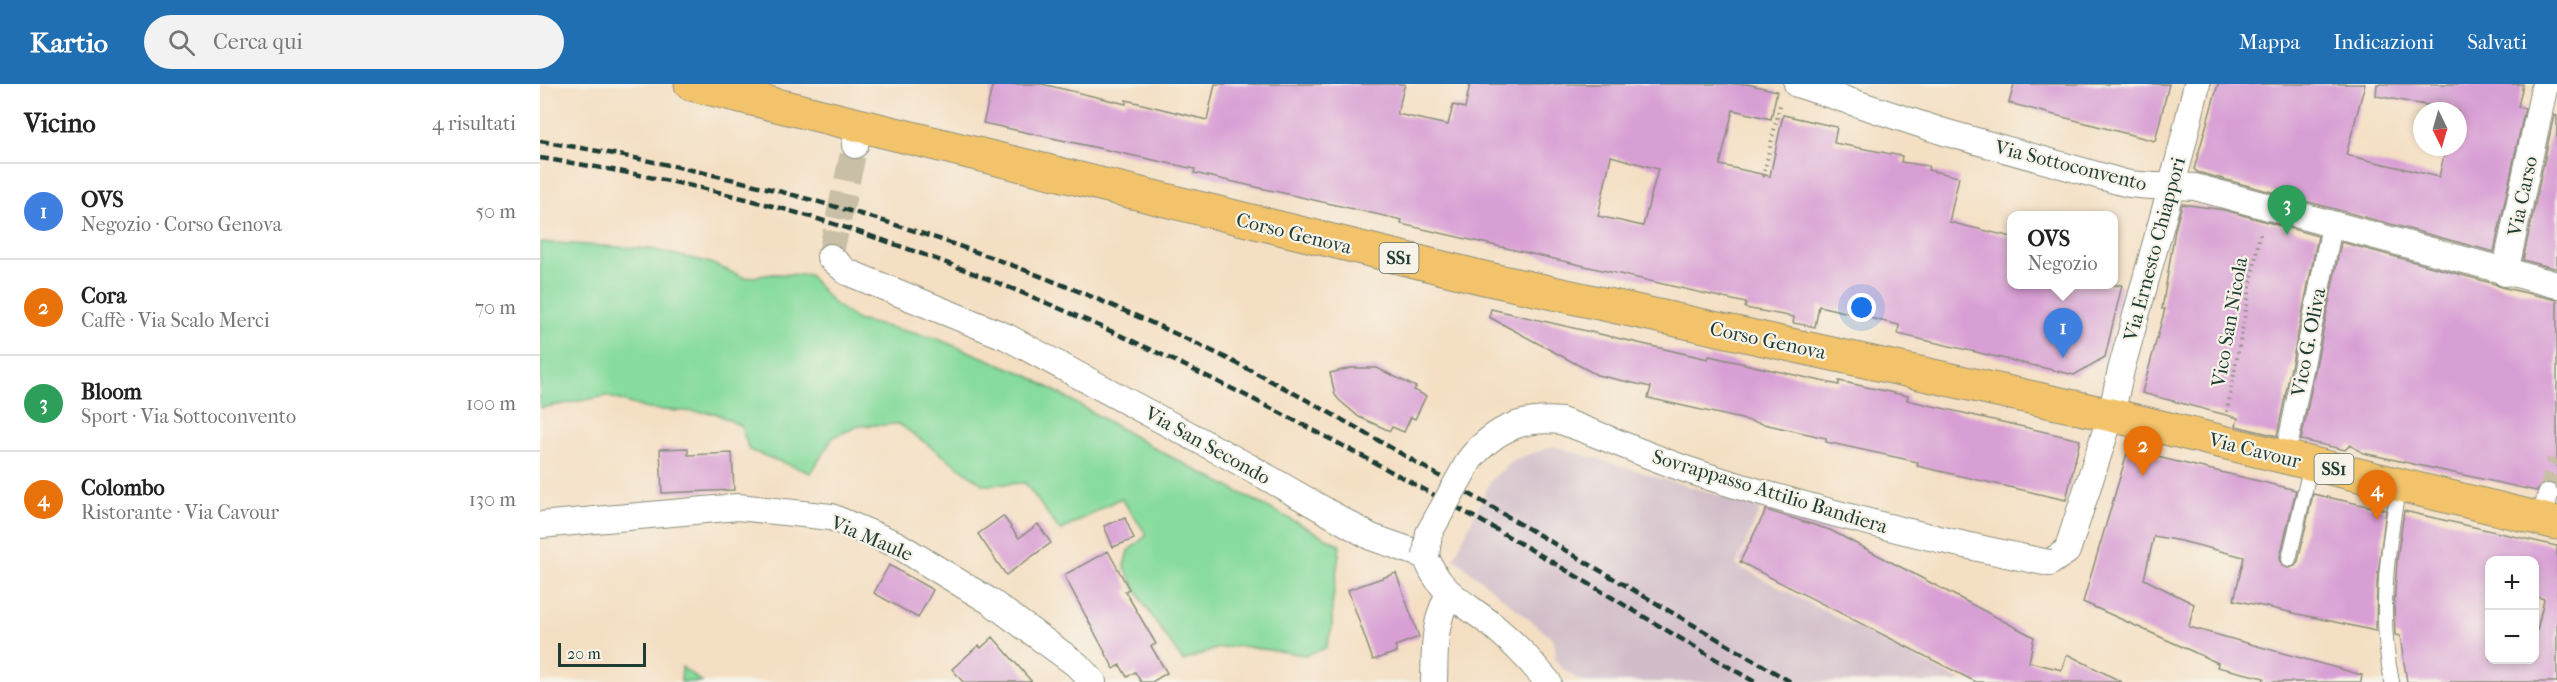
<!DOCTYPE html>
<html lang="it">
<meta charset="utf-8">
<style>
body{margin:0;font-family:"IM FELL French Canon",serif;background:#f2f2f2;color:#222}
.controls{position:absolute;right:18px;bottom:18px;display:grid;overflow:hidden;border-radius:12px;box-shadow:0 3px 9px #0003}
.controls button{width:54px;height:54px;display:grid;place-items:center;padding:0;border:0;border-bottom:2px solid #e0e0e0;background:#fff;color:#222;font:30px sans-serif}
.compass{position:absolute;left:1873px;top:18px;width:54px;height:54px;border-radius:50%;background:#fff;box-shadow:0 3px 9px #0003;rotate:175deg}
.scale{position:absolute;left:18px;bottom:15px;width:88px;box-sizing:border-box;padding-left:6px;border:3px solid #1f3d34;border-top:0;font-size:16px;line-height:21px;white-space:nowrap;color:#1f3d34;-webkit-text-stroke:4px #f7f3e8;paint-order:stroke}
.you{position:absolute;left:1322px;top:224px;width:21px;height:21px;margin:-15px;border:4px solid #fff;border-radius:50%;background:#1a73e8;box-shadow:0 0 0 9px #1a73e833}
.badge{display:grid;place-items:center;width:39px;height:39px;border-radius:50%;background:#1f6fb2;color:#fff;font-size:20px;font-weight:700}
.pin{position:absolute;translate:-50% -50px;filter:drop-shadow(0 2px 3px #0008)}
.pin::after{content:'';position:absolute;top:32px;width:21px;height:18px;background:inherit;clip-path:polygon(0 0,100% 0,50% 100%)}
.popup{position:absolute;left:1467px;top:127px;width:111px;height:78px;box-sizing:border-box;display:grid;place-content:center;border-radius:12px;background:#fff;filter:drop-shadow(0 2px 4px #0005);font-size:20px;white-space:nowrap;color:#767676}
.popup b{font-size:22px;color:#222}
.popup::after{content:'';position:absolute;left:50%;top:100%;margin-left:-12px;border:12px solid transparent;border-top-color:#fff}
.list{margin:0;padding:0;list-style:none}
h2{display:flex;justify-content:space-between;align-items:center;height:78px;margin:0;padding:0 24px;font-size:26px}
h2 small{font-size:20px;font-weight:400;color:#767676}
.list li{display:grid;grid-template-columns:39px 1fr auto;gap:18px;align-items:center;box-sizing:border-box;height:96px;padding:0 24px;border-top:2px solid #e0e0e0}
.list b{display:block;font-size:22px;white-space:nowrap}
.list p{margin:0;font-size:20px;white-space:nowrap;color:#767676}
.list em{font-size:20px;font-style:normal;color:#767676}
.icon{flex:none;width:33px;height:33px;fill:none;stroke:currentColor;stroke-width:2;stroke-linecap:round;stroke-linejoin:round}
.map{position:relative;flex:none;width:2017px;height:598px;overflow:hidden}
header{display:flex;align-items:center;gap:36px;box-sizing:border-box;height:84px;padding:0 30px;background:#1f6fb2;color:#fff}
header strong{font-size:28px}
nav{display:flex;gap:33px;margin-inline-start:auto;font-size:21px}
.search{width:420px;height:54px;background:#f2f2f2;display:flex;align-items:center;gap:15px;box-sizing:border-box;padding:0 21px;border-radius:33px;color:#767676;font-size:22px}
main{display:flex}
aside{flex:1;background:#fff}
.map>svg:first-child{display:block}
.industrial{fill:#d1bdc9}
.green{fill:#86db9d;stroke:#528c68;stroke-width:1.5}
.building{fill:#d89fd4;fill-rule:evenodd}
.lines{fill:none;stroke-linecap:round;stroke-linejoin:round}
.pedestrian-tunnel{stroke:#c9bfa6;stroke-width:20;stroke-dasharray:20 10;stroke-linecap:butt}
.minor-tunnel{stroke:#c9bfa6;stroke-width:26;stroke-dasharray:26 13;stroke-linecap:butt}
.service-casing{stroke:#8a8e7c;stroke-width:16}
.pedestrian-casing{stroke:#8a8e7c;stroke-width:22}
.minor-casing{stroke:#8a8e7c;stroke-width:28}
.primary-casing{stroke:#8a8e7c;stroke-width:35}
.path{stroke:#8a8e7c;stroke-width:4;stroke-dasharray:1.5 4.5;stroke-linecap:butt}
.service{stroke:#fff;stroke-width:14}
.pedestrian{stroke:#fff;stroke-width:20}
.minor{stroke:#fff;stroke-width:26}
.primary{stroke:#f2c36a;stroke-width:33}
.rail{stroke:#1f3d34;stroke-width:4.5;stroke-dasharray:9 4.5;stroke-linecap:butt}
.minor-bridge-casing{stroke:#8a8e7c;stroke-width:28;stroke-linecap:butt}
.minor-bridge{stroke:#fff;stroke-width:26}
.labels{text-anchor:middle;stroke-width:4.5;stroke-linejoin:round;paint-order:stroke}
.shield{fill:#f7f3e8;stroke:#60746a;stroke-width:1.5}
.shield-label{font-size:18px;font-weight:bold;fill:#1f3d34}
.street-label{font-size:20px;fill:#1f3d34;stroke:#f7f3e8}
</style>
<header>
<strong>Kartio</strong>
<div class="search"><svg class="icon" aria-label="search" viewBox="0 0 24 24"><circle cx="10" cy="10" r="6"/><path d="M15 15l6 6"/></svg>Cerca qui</div>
<nav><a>Mappa</a><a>Indicazioni</a><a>Salvati</a></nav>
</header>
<main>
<aside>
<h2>Vicino<small>4 risultati</small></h2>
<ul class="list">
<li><span class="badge" style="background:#3f7fe0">1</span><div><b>OVS</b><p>Negozio · Corso Genova</p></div><em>50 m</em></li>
<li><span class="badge" style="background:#e8710a">2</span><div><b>Cora</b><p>Caffè · Via Scalo Merci</p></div><em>70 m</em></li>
<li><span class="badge" style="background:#2e9e5b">3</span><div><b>Bloom</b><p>Sport · Via Sottoconvento</p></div><em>100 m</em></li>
<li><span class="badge" style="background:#e8710a">4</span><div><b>Colombo</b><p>Ristorante · Via Cavour</p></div><em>130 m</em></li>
</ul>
</aside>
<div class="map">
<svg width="2017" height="598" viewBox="0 0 2017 598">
<rect width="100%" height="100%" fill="#f7f3e8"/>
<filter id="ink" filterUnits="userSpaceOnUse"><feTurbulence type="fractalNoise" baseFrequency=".0167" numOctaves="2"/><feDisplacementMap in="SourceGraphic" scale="12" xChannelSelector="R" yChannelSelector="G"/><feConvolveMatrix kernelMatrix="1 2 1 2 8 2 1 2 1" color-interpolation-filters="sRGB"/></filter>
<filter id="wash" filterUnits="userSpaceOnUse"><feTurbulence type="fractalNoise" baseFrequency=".008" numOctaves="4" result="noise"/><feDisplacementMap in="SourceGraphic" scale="24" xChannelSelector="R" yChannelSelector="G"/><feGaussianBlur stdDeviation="1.35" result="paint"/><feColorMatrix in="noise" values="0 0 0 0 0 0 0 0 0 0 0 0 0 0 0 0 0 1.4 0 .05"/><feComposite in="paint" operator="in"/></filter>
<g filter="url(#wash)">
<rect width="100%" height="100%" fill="#f4dfc3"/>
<path class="industrial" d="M1014 362 1221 424 1196 481 1422 598H1043L1024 586 1015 576 1016 567 1013 555 914 474 951 396 974 376Z"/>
<path class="green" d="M0 158 110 165 168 178 205 194 233 190 269 191 292 218 317 236 395 254 487 291 614 364 800 461 792 523V544L786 564 766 571 701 562 678 564 643 577 605 522 584 482 588 467 607 451 581 414 520 447 485 399 444 401 359 340 319 342 293 353 271 389 209 366 201 342 175 329 107 325 67 312 0 324Z
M142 583 162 598H141Z"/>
<g id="blocks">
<path class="building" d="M453 0H502L586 20V16L667 36 675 0H865L857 30 908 41 913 21 925 24 930 0H1207L1237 7 1231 35 1193 26 1180 81 1230 92 1243 31 1297 43 1294 59 1362 72 1361 78 1389 82 1388 86 1419 93 1409 138 1472 153V201H1582L1565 273 1534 291 1358 250 1359 241 1279 222 1275 243 1253 239 1254 233 1205 224 1206 219 861 140 862 136 654 89 655 85 443 39ZM1071 72 1118 85 1103 142 1058 132Z
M1474 0H1629L1615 57 1469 19Z
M1678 0H1825L1806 71 1899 93 1906 63H1918V27L1836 12 1837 0H1983L1978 23 1985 24 1954 168 1657 88 1654 85Z
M2014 31 2017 32V185L1983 176Z
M1642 120 1684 126 1778 152 1737 352 1696 342 1698 334 1602 309 1625 225H1622L1635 146Z
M1801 158 1955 200 1961 203 2017 216V402L2011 399 2005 398 1996 407 1823 369 1810 361 1805 366 1761 356Z
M951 225 1168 275 1169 272 1299 301V297L1368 312 1367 316 1540 356 1526 416 1377 382 1378 378 1286 358V354L1108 314 1111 303 1057 291 949 233Z
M811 284H837L876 303 874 306 886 312 875 335 871 333 864 348 852 343 850 347 819 333 799 316 795 311 790 289Z
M148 364V371L192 369 194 406 122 409 120 365Z
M1588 366 1756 406 1740 473 1742 481 1748 484 1755 482 1758 477 1773 410 1846 426 1837 499 1836 547 1694 516 1704 473 1641 457 1614 452 1604 495 1654 520 1649 543 1822 591 1821 598H1723L1724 594 1677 583 1678 579 1543 518Z
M1226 426 1290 446 1494 553 1489 578 1522 586 1527 570 1582 598H1436L1200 478Z
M1864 427 2017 462V598H1867L1860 552 1855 551 1854 524 1857 476ZM1950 477H1995V512L2004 515 1995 556V576H1950Z
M463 432 479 454 498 440 511 459 466 491 438 450Z
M585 434 594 455 573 463 564 442Z
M568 467 589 505 585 507 616 560 611 562 627 589 612 598H601L595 588 587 593 580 581 574 585 524 491Z
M349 481 393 506 378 534 334 509Z
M856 489 879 553 855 562 857 568 833 576 808 506Z
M453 553 492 598H423L412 585 439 561 441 564Z"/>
</g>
</g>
<g filter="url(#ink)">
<use href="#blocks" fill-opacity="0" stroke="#8a8e7c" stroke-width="1.5"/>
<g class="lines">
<path class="pedestrian-tunnel" d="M2008 410 2017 376"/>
<path class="minor-tunnel" d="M290 173 315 61"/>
<defs>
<path id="service" d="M1749 475 1771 380
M1852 598C1838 533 1847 466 1859 401"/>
<path id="pedestrian" d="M1745 374 1792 142
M2002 435 2008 410"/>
<path id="minor" d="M1257 0 1404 48 1585 99C1608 104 1631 101 1655 103L2017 201
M315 61 319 43
M290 173 307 188 467 253 709 383 831 453 886 472C898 509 924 518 952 541 973 558 991 577 1008 598
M1965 189 2005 0
M0 441 198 423 291 433 356 460 451 518 536 580 553 598
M1509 479 1527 467 1571 331 1581 286 1640 71 1657 0
M894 598C895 565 893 540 909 510"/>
<path id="primary" d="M151 0 944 194 1571 331 2017 439"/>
</defs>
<use href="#service" class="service-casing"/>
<use href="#pedestrian" class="pedestrian-casing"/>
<use href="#minor" class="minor-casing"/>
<use href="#primary" class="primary-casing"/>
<path class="path" d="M1223 93 1240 21
M1687 328 1720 150"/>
<use href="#service" class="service"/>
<use href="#pedestrian" class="pedestrian"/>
<use href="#minor" class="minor"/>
<use href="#primary" class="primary"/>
<path class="rail" d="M0 57C229 94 441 158 651 257 755 306 854 365 953 424 1052 482 1152 540 1251 598
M0 74C94 88 190 108 281 136 514 208 731 320 943 438 1035 490 1124 546 1215 598"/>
<defs>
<path id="minor-bridge" d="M886 472 889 449 930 375C955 345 982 333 1021 337 1064 352 1105 371 1148 386 1266 425 1387 454 1509 479"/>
</defs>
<use href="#minor-bridge" class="minor-bridge-casing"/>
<use href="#minor-bridge" class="minor-bridge"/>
</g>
</g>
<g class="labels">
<g class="shield">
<rect x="839.5" y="159" width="39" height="30" rx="4.5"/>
<rect x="1774.5" y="370" width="39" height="30" rx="4.5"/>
</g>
<g class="shield-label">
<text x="859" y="180">SS1</text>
<text x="1794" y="391">SS1</text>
</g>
<g class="street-label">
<text transform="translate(1531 81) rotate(14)" y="7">Via Sottoconvento</text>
<text transform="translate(1982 112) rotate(-78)" y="7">Via Carso</text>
<text transform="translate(754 149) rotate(14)" y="7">Corso Genova</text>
<text transform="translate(1614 165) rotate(-75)" y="7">Via Ernesto Chiappori</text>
<text transform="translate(1689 238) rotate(-80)" y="7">Vico San Nicola</text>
<text transform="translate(1228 256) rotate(12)" y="7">Corso Genova</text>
<text transform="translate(1768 258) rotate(-79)" y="7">Vico G. Oliva</text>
<text transform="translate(668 361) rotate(29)" y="7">Via San Secondo</text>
<text transform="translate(1715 366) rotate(14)" y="7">Via Cavour</text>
<text transform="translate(1230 407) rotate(17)" y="7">Sovrappasso Attilio Bandiera</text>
<text transform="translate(332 454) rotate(23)" y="7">Via Maule</text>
</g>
</g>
</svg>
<div class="controls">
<button>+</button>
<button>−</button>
</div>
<svg class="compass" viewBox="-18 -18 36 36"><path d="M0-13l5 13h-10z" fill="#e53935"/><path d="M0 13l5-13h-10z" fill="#767676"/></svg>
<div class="scale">20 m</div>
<div class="you"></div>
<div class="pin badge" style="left:1523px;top:274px;background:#3f7fe0">1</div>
<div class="popup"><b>OVS</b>Negozio</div>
<div class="pin badge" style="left:1603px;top:392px;background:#e8710a">2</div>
<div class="pin badge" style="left:1747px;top:151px;background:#2e9e5b">3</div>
<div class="pin badge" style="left:1837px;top:436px;background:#e8710a">4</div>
</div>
</main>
